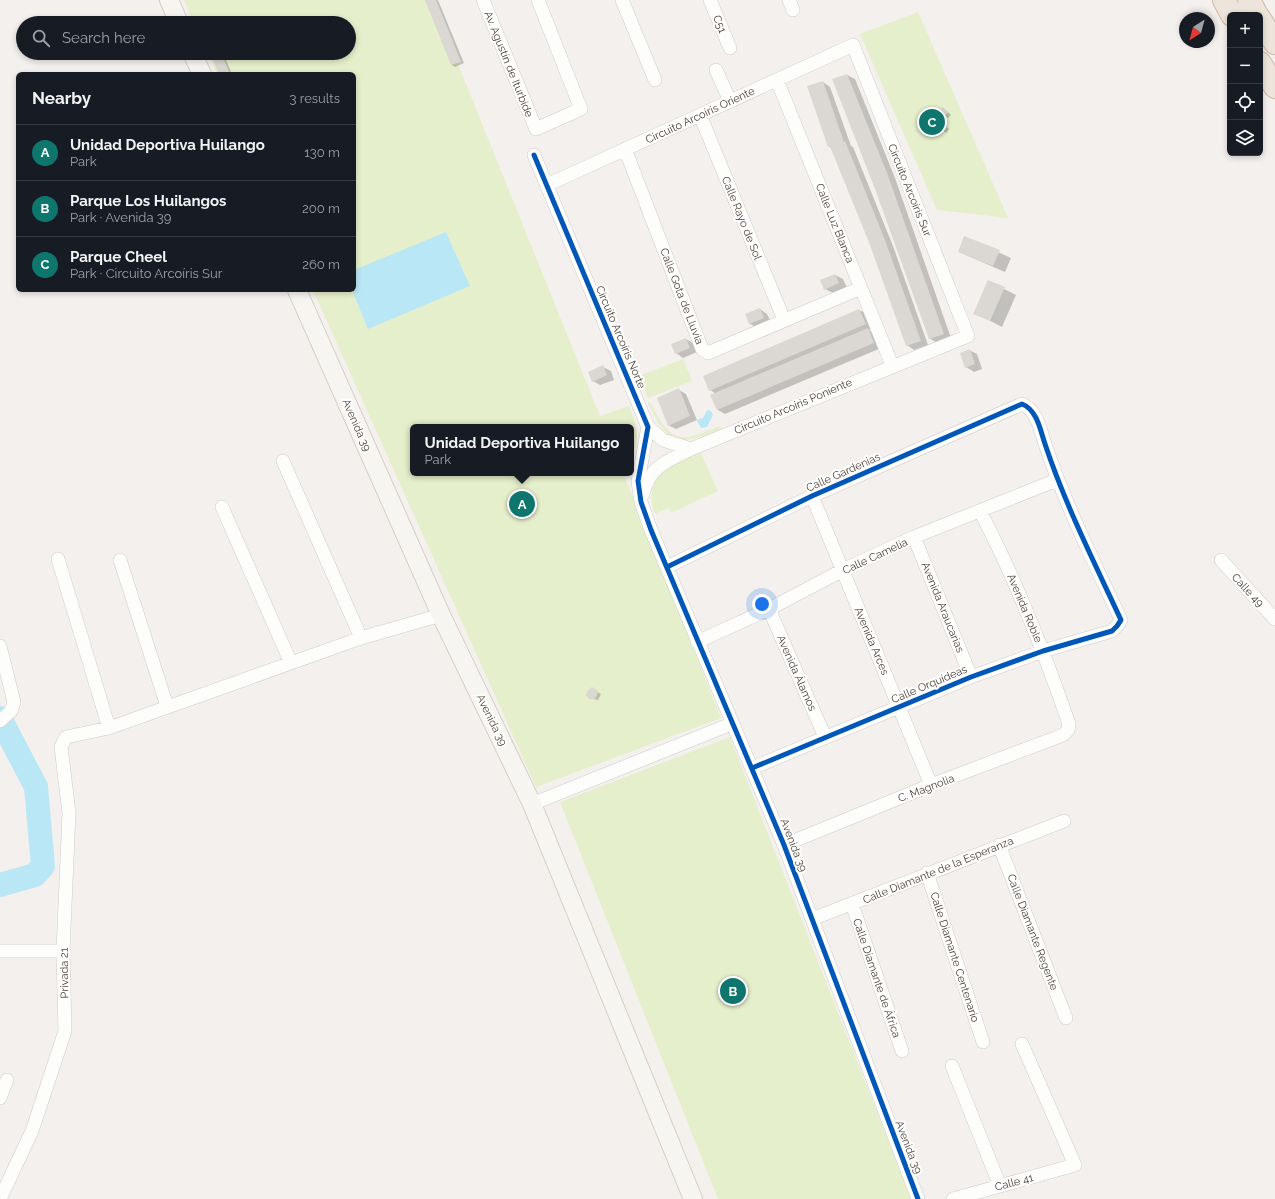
<!DOCTYPE html>
<meta charset="utf-8">
<style>
body{margin:0;font-family:Raleway,sans-serif;background:#242831;color:#f1f3f6}
.controls{position:absolute;right:12px;top:12px;display:grid;overflow:hidden;border-radius:6px;box-shadow:0 2px 6px #0003}
.controls button{width:36px;height:36px;display:grid;place-items:center;padding:0;border:0;border-bottom:1px solid #363941;background:#171b24;color:#f1f3f6;font:20px sans-serif}
.compass{position:absolute;left:1179px;top:12px;width:36px;height:36px;border-radius:50%;background:#171b24;box-shadow:0 2px 6px #0003;rotate:216deg}
.you{position:absolute;left:762px;top:604px;width:14px;height:14px;margin:-10px;border:3px solid #fff;border-radius:50%;background:#1a73e8;box-shadow:0 0 0 6px #1a73e833}
.badge{display:grid;place-items:center;width:26px;height:26px;border-radius:50%;background:#0f766e;color:#fff;font-size:13px;font-weight:700}
.pin{position:absolute;translate:-50% -50%;border:2px solid #fff;box-shadow:0 1px 4px #0006}
.popup{position:absolute;left:410px;top:424px;width:224px;height:52px;box-sizing:border-box;display:grid;place-content:center;border-radius:6px;background:#171b24;filter:drop-shadow(0 1px 3px #0005);font-size:13px;white-space:nowrap;color:#9ea1a6}
.popup b{font-size:15px;color:#f1f3f6}
.popup::after{content:'';position:absolute;left:50%;top:100%;margin-left:-8px;border:8px solid transparent;border-top-color:#171b24}
.list{margin:0;padding:0;list-style:none}
h2{display:flex;justify-content:space-between;align-items:center;height:52px;margin:0;padding:0 16px;font-size:17px}
h2 small{font-size:13px;font-weight:400;color:#9ea1a6}
.list li{display:grid;grid-template-columns:26px 1fr auto;gap:12px;align-items:center;box-sizing:border-box;height:56px;padding:0 16px;border-top:1px solid #363941}
.list b{display:block;font-size:15px;white-space:nowrap}
.list p{margin:0;font-size:13px;white-space:nowrap;color:#9ea1a6}
.list em{font-size:13px;font-style:normal;color:#9ea1a6}
.icon{flex:none;width:22px;height:22px;fill:none;stroke:currentColor;stroke-width:2;stroke-linecap:round;stroke-linejoin:round}
.map{position:relative;flex:none;width:1275px;height:1199px;overflow:hidden}
.search{position:absolute;background:#171b24;box-shadow:0 2px 6px #0003;left:16px;top:16px;width:340px;height:44px;display:flex;align-items:center;gap:10px;box-sizing:border-box;padding:0 14px;border-radius:22px;color:#9ea1a6;font-size:15px}
.panel{position:absolute;background:#171b24;box-shadow:0 2px 6px #0003;left:16px;top:72px;width:340px;height:220px;border-radius:6px}
.map>svg:first-child{display:block}
.green{fill:#e6efcb}
.water{fill:#bae7f5}
.shadow{fill:#0003}
.lines{fill:none;stroke-linecap:round;stroke-linejoin:round}
.river{stroke:#bae7f5;stroke-width:24}
.building{fill:#dbd7d3}
.street-casing{stroke:#d0ccc9;stroke-width:14}
.secondary-casing{stroke:#d5cec5;stroke-width:20}
.highway-casing{stroke:#ceb8a6;stroke-width:24}
.street{stroke:#fdfdfc;stroke-width:13}
.secondary{stroke:#f7f5f1;stroke-width:18}
.highway{stroke:#ede4db;stroke-width:22}
.cycleway-casing{stroke:#fff;stroke-width:8}
.cycleway{stroke:#0057b8;stroke-width:5}
.labels{text-anchor:middle;stroke-width:4;stroke-linejoin:round;paint-order:stroke}
.street-label{font-size:11px;fill:#4c4037;stroke:#fff}
</style>
<div class="map">
<svg width="1275" height="1199" viewBox="0 0 1275 1199">
<rect width="100%" height="100%" fill="#f3f0ed"/>
<path class="green" d="M184 0H432L600 416 629 406C636 423 642 439 631 456V427H413V473H623L721 718 536 787 313 290H354V74H217L208 53H349V23H194Z
M918 12 1008 218 937 210 860 34Z
M683 359 692 381 648 398 639 376Z
M650 402C671 444 679 443 720 426L722 428C679 447 669 447 648 403Z
M701 453 718 491 671 513 668 508 655 514C648 498 652 479 666 468 676 461 690 458 701 453Z
M730 737 911 1199H718L560 802Z"/>
<path class="water" d="M446 232 470 286 368 329 352 290H354V270Z
M707 410 711 411 713 415 707 427 701 428 697 421 699 419 703 418Z"/>
<path class="shadow" d="M426 0H438L464 63 455 67 452 65Z
M211 53H223L232 74H220Z
M847 75 855 79 895 178 951 338 937 343 929 338Z
M823 82 830 87 851 146 853 147 893 246 928 345 914 350 907 345 871 245 831 148 829 146Z
M946 110 951 115 948 118 945 116Z
M929 113 937 120 934 123 931 121Z
M945 125 949 129 946 133 938 126Z
M965 237 1011 258 1005 272 959 252Z
M835 275 843 279 847 288 833 293 825 289 822 280Z
M988 281 1016 295 1002 327 975 313Z
M760 309 767 314 771 322 757 328 749 323Z
M859 310 867 314 873 328 869 330 875 334 881 348 725 414 718 410 716 394 710 390Z
M686 339 694 344 697 352 683 358 676 353Z
M969 350 977 354 982 369 974 372 966 367Z
M603 367 611 371 614 380 600 385 593 381Z
M679 390 686 394 697 420 676 429 668 425Z
M592 689 601 694 598 700 590 698Z"/>
<g class="lines">
<path class="river" d="M0 718 36 787 43 866 35 875 0 885"/>
</g>
<path class="building" d="M425 0H436L461 62 451 65Z
M210 53H221L230 74H219Z
M847 74 887 173 944 334 929 339 875 189 832 79Z
M823 81 844 142 845 141 885 240 921 341 906 346 870 245 830 146 828 147 807 86Z
M943 107 948 112 944 117 938 112Z
M929 112 934 117 930 122 924 117Z
M941 121 947 127 942 131 937 126Z
M964 236 1000 250 993 266 958 252Z
M835 274 839 283 824 290 820 280Z
M988 280 1005 287 990 321 973 314Z
M760 308 764 318 749 324 745 314Z
M859 309 866 324 709 391 703 376Z
M868 328 874 343 717 410 710 395Z
M686 338 690 348 675 354 671 344Z
M970 349 975 364 965 368 960 353Z
M603 365 607 375 592 382 588 372Z
M679 388 690 416 668 426 657 398Z
M592 687 598 691 597 696 594 699H589L586 695 588 690Z"/>
<g class="lines">
<defs>
<path id="street" d="M483 0 536 129 581 109 538 0
M622 0 655 80
M710 0 730 48
M789 0 793 10
M716 70 730 101
M777 80 892 365
M700 115 784 320
M625 149 702 349 708 353 861 288
M534 155 648 427 638 481 641 502 651 530 784 845 918 1199
M547 185 853 45 968 336 691 449C666 462 651 465 643 494
M648 427 663 440 691 449
M283 461 361 638
M812 496 931 785
M222 507 291 663
M914 537 971 677
M58 559 109 728
M120 560 167 706
M1221 560 1275 619
M667 567 812 496 1022 404C1037 410 1040 429 1045 444 1065 504 1094 562 1121 620L1117 626 1112 631 1043 651 971 677 752 768
M769 609 825 737
M697 642 769 609 843 570 914 537 1057 480
M0 646 14 702 11 711 0 721
M532 804 731 724
M784 845 931 785 1063 735 1068 730 1069 724C1044 651 1016 580 980 511
M999 845 1066 1018
M927 873 983 1042
M852 904 902 1051
M812 919 1064 821
M0 951H63
M952 1066 1000 1186
M0 1098 7 1080
M0 1199 32 1131 65 1031 63 951 69 813 61 747 66 737 109 728 361 638 441 615
M953 1199 1075 1165 1022 1044"/>
<path id="secondary" d="M169 0 179 23
M192 53 202 74
M297 290 441 615 532 804 693 1199"/>
<path id="highway" d="M1224 0 1232 15
M1249 0 1257 15
M1260 19 1275 43
M1260 63 1275 87"/>
</defs>
<use href="#street" class="street-casing"/>
<use href="#secondary" class="secondary-casing"/>
<use href="#highway" class="highway-casing"/>
<use href="#street" class="street"/>
<use href="#secondary" class="secondary"/>
<use href="#highway" class="highway"/>
<defs>
<path id="cycleway" d="M534 155 648 427 638 481 641 502 651 530 784 845 918 1199
M667 567 812 496 1022 404C1037 410 1040 429 1045 444 1065 504 1094 562 1121 620L1117 626 1112 631 1043 651 971 677 752 768"/>
</defs>
<use href="#cycleway" class="cycleway-casing"/>
<use href="#cycleway" class="cycleway"/>
</g>
<g class="labels">
<g class="street-label">
<text transform="translate(720 24) rotate(68)" y="4">C51</text>
<text transform="translate(509 64) rotate(68)" y="4">Av. Agustín de Iturbide</text>
<text transform="translate(700 115) rotate(-25)" y="4">Circuito Arcoíris Oriente</text>
<text transform="translate(910 190) rotate(68)" y="4">Circuito Arcoíris Sur</text>
<text transform="translate(742 218) rotate(68)" y="4">Calle Rayo de Sol</text>
<text transform="translate(835 223) rotate(68)" y="4">Calle Luz Blanca</text>
<text transform="translate(682 296) rotate(69)" y="4">Calle Gota de Lluvia</text>
<text transform="translate(621 337) rotate(67)" y="4">Circuito Arcoíris Norte</text>
<text transform="translate(793 406) rotate(-23)" y="4">Circuito Arcoíris Poniente</text>
<text transform="translate(357 425) rotate(66)" y="4">Avenida 39</text>
<text transform="translate(843 472) rotate(-24)" y="4">Calle Gardenias</text>
<text transform="translate(875 556) rotate(-25)" y="4">Calle Camelia</text>
<text transform="translate(1248 590) rotate(47)" y="4">Calle 49</text>
<text transform="translate(943 607) rotate(68)" y="4">Avenida Araucarias</text>
<text transform="translate(1025 608) rotate(67)" y="4">Avenida Roble</text>
<text transform="translate(872 641) rotate(67)" y="4">Avenida Arces</text>
<text transform="translate(797 673) rotate(66)" y="4">Avenida Álamos</text>
<text transform="translate(929 684) rotate(-23)" y="4">Calle Orquídeas</text>
<text transform="translate(492 720) rotate(64)" y="4">Avenida 39</text>
<text transform="translate(926 788) rotate(-21)" y="4">C. Magnolia</text>
<text transform="translate(794 845) rotate(69)" y="4">Avenida 39</text>
<text transform="translate(938 870) rotate(-22)" y="4">Calle Diamante de la Esperanza</text>
<text transform="translate(1033 932) rotate(69)" y="4">Calle Diamante Regente</text>
<text transform="translate(955 957) rotate(72)" y="4">Calle Diamante Centenario</text>
<text transform="translate(64 973) rotate(-91)" y="4">Privada 21</text>
<text transform="translate(877 978) rotate(71)" y="4">Calle Diamante de África</text>
<text transform="translate(909 1147) rotate(69)" y="4">Avenida 39</text>
<text transform="translate(1014 1182) rotate(-15)" y="4">Calle 41</text>
</g>
</g>
</svg>
<div class="controls">
<button>+</button>
<button>−</button>
<button><svg class="icon" aria-label="locate" viewBox="0 0 24 24"><circle cx="12" cy="12" r="6"/><path d="M12 2v4M12 18v4M2 12h4M18 12h4"/></svg></button>
<button><svg class="icon" aria-label="layers" viewBox="0 0 24 24"><path d="M12 4l9 5-9 5-9-5zM3 14l9 5 9-5"/></svg></button>
</div>
<svg class="compass" viewBox="-18 -18 36 36"><path d="M0-13l5 13h-10z" fill="#e53935"/><path d="M0 13l5-13h-10z" fill="#9ea1a6"/></svg>
<div class="you"></div>
<div class="pin badge" style="left:522px;top:504px">A</div>
<div class="popup"><b>Unidad Deportiva Huilango</b>Park</div>
<div class="pin badge" style="left:733px;top:991px">B</div>
<div class="pin badge" style="left:932px;top:122px">C</div>
<div class="search"><svg class="icon" aria-label="search" viewBox="0 0 24 24"><circle cx="10" cy="10" r="6"/><path d="M15 15l6 6"/></svg>Search here</div>
<section class="panel">
<h2>Nearby<small>3 results</small></h2>
<ul class="list">
<li><span class="badge">A</span><div><b>Unidad Deportiva Huilango</b><p>Park</p></div><em>130 m</em></li>
<li><span class="badge">B</span><div><b>Parque Los Huilangos</b><p>Park · Avenida 39</p></div><em>200 m</em></li>
<li><span class="badge">C</span><div><b>Parque Cheel</b><p>Park · Circuito Arcoíris Sur</p></div><em>260 m</em></li>
</ul>
</section>
</div>
